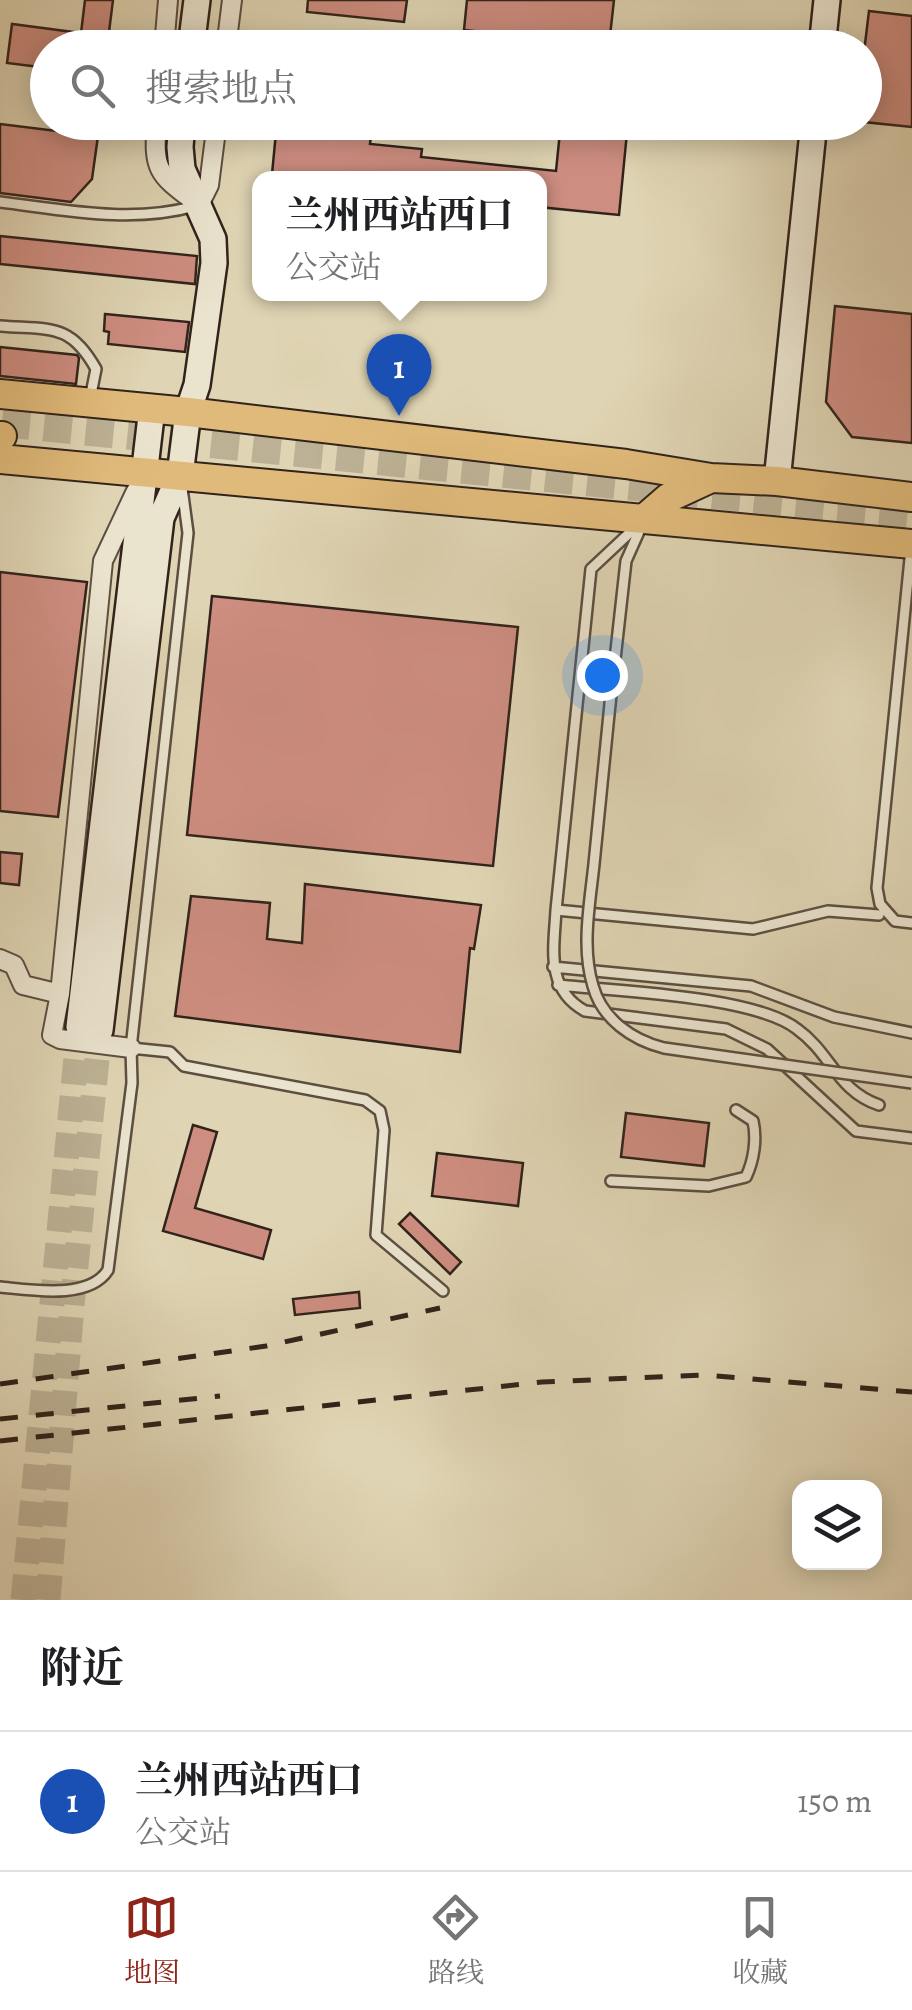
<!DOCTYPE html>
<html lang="zh">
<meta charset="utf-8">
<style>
body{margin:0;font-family:Alegreya,"Noto Serif SC",serif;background:#f6f6f6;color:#202124}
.controls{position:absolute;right:30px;bottom:30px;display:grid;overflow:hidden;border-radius:20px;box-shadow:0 5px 25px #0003}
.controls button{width:90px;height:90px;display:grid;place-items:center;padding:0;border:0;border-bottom:2px solid #e0e0e0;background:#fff;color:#202124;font:50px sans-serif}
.you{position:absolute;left:602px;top:675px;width:35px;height:35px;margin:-25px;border:8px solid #fff;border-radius:50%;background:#1a73e8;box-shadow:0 0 0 15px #1a73e833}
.badge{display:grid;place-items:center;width:65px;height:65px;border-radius:50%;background:#8f2418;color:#fff;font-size:32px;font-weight:700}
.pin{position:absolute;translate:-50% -82px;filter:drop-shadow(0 2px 5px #0008)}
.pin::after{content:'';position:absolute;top:52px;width:35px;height:30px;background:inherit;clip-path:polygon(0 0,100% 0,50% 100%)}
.popup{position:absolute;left:252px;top:171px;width:295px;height:130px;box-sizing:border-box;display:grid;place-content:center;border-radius:20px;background:#fff;filter:drop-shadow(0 2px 8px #0005);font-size:32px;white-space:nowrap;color:#757577}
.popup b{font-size:38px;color:#202124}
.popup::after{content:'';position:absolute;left:50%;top:100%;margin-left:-20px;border:20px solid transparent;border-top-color:#fff}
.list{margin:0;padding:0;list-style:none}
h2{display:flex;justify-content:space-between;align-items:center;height:130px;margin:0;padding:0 40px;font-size:42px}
h2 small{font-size:32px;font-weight:400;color:#757577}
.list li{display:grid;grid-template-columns:65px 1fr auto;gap:30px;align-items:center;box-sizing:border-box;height:140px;padding:0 40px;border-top:2px solid #e0e0e0}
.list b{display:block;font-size:38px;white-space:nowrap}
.list p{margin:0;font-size:32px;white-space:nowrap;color:#757577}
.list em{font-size:32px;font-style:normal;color:#757577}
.icon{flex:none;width:55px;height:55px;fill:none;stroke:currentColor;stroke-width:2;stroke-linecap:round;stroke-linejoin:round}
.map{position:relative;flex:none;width:912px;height:1600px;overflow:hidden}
.search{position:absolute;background:#fff;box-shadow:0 5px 25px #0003;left:30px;right:30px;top:30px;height:110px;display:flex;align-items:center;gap:25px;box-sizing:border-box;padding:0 35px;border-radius:55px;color:#757577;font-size:38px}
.sheet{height:270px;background:#fff}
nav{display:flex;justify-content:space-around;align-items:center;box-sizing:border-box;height:140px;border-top:2px solid #e0e0e0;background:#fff;font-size:28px;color:#757577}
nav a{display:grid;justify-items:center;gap:5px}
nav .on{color:#8f2418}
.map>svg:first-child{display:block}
.building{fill:#cd8d80;stroke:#31231b;stroke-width:2.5}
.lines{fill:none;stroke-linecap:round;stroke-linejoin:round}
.secondary-tunnel{stroke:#bcb195;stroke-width:25;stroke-dasharray:25 12;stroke-linecap:butt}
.primary-tunnel{stroke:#bcb195;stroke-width:28;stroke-dasharray:28 14;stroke-linecap:butt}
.lane-casing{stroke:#5c4f41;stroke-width:14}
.street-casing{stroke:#5c4f41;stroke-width:22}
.secondary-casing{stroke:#31231b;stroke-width:30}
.primary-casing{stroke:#31231b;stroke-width:32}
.lane{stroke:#eae3ce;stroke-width:9}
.street{stroke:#eae3ce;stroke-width:18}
.secondary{stroke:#eae3ce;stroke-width:25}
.primary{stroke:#e0ba7a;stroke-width:28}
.rail{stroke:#31231b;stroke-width:5;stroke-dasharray:18 18;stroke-linecap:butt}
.lane-bridge-casing{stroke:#5c4f41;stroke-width:14;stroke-linecap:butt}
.lane-bridge{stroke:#eae3ce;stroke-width:9}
</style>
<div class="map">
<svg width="912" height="1600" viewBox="0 0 912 1600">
<rect width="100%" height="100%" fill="#dfd4b3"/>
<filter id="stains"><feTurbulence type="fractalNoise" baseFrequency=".002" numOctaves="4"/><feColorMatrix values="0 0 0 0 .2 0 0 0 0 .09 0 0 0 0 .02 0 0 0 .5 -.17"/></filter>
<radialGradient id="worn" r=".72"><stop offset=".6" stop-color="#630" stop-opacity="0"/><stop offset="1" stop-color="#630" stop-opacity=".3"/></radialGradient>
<path class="building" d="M85 0H113L107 48H48V68L7 63 12 24 81 33Z
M308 0H407L404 22 307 12Z
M467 0H614L609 45 464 30Z
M869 11 912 16V127L864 122V52Z
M277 122H329L372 127 370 144 422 149 421 157 556 171 561 122H628L619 215 539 207V178H314L272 174Z
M0 124 98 136 92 179 71 202 0 193Z
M0 236 197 256 195 284 0 264Z
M835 306 912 314V443L852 437 826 402Z
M105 314 189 322 185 352 108 344 109 332 104 331Z
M0 347 77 355 79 358 76 384 0 376Z
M0 572 87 582 58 817 0 811Z
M212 596 518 627 493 866 187 835Z
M0 852 22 854 19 885 0 883Z
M305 884 481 905 474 949 470 948 460 1052 175 1016 191 896 270 903 267 939 302 943Z
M626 1113 709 1123 704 1166 621 1157Z
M193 1125 217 1132 195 1208 271 1230 263 1259 163 1231Z
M437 1153 523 1163 518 1206 432 1196Z
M410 1213 461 1262 450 1274 399 1224Z
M359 1292 360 1308 295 1315 293 1299Z"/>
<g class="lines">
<path class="secondary-tunnel" d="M23 1600 79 1027
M48 1600 72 1305 100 1030"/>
<path class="primary-tunnel" d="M2 423 912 515"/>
<defs>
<path id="lane" d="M0 202C65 210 131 224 195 206
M0 326C49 330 70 322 96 369L90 399
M639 524 591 569 556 910C554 948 545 989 585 1011L726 1029 767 1049 856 1131 912 1138
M911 549 877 888 880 904 895 921 912 923
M610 704 626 561 642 525
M556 910 753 929 828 911 879 915
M553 967 751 986 834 1017 912 1033
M558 985C616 991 755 996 797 1029 832 1054 836 1090 879 1105
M131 1048 170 1052 184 1066 365 1100 380 1111 384 1130 376 1235 443 1291
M611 1181 709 1186 746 1177C754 1160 757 1139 753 1121L736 1110
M0 1287C32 1290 89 1300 108 1270L132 1083 131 1048 188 533 182 488"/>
<path id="street" d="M164 48 168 0
M226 48 232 0
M157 122C152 173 160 175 199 205L209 185 217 122
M0 959 14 965 23 985 60 994
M131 1048 60 1039 52 1035 60 994 103 561 136 491"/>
<path id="secondary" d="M191 48 197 0
M822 48 827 0
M777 481 814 122
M79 1027 152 408
M100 1030 161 518 180 475 188 412 197 385 214 263 213 239 182 169 180 147 182 122"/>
<path id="primary" d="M0 394 188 412 626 464 711 478 777 481 912 497
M0 436H2
M0 459 912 544
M645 518 668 498 709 479"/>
</defs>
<use href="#lane" class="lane-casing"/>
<use href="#street" class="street-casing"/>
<use href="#secondary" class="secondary-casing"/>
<use href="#primary" class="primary-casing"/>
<use href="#lane" class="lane"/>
<use href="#street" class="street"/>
<use href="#secondary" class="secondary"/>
<use href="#primary" class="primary"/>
<path class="rail" d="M0 1384 266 1346 440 1308
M0 1419 220 1396
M0 1441 542 1382 703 1375 912 1392"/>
<defs>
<path id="lane-bridge" d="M610 704C605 757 599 811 594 864 590 903 581 947 593 986 602 1019 632 1040 664 1048L912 1083"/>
</defs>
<use href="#lane-bridge" class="lane-bridge-casing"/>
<use href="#lane-bridge" class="lane-bridge"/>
</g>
<rect width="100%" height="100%" filter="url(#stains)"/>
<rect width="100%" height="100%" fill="url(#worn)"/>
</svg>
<div class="controls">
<button><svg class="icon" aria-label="layers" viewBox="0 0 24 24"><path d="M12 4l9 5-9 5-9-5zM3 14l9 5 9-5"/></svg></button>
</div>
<div class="you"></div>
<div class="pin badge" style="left:399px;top:416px;background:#1a4fb4">1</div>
<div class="popup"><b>兰州西站西口</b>公交站</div>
<div class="search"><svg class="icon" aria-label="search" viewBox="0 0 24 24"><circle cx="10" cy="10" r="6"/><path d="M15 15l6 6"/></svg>搜索地点</div>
</div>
<section class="sheet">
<h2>附近<small></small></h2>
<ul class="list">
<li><span class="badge" style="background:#1a4fb4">1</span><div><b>兰州西站西口</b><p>公交站</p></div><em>150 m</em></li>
</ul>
</section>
<nav>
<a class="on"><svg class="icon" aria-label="map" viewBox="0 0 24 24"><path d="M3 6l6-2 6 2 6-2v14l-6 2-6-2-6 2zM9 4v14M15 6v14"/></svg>地图</a>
<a><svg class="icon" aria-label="directions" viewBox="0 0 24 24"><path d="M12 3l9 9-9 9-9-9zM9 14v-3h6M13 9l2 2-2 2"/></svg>路线</a>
<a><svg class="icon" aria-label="saved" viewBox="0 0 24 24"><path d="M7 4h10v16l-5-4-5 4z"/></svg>收藏</a>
</nav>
